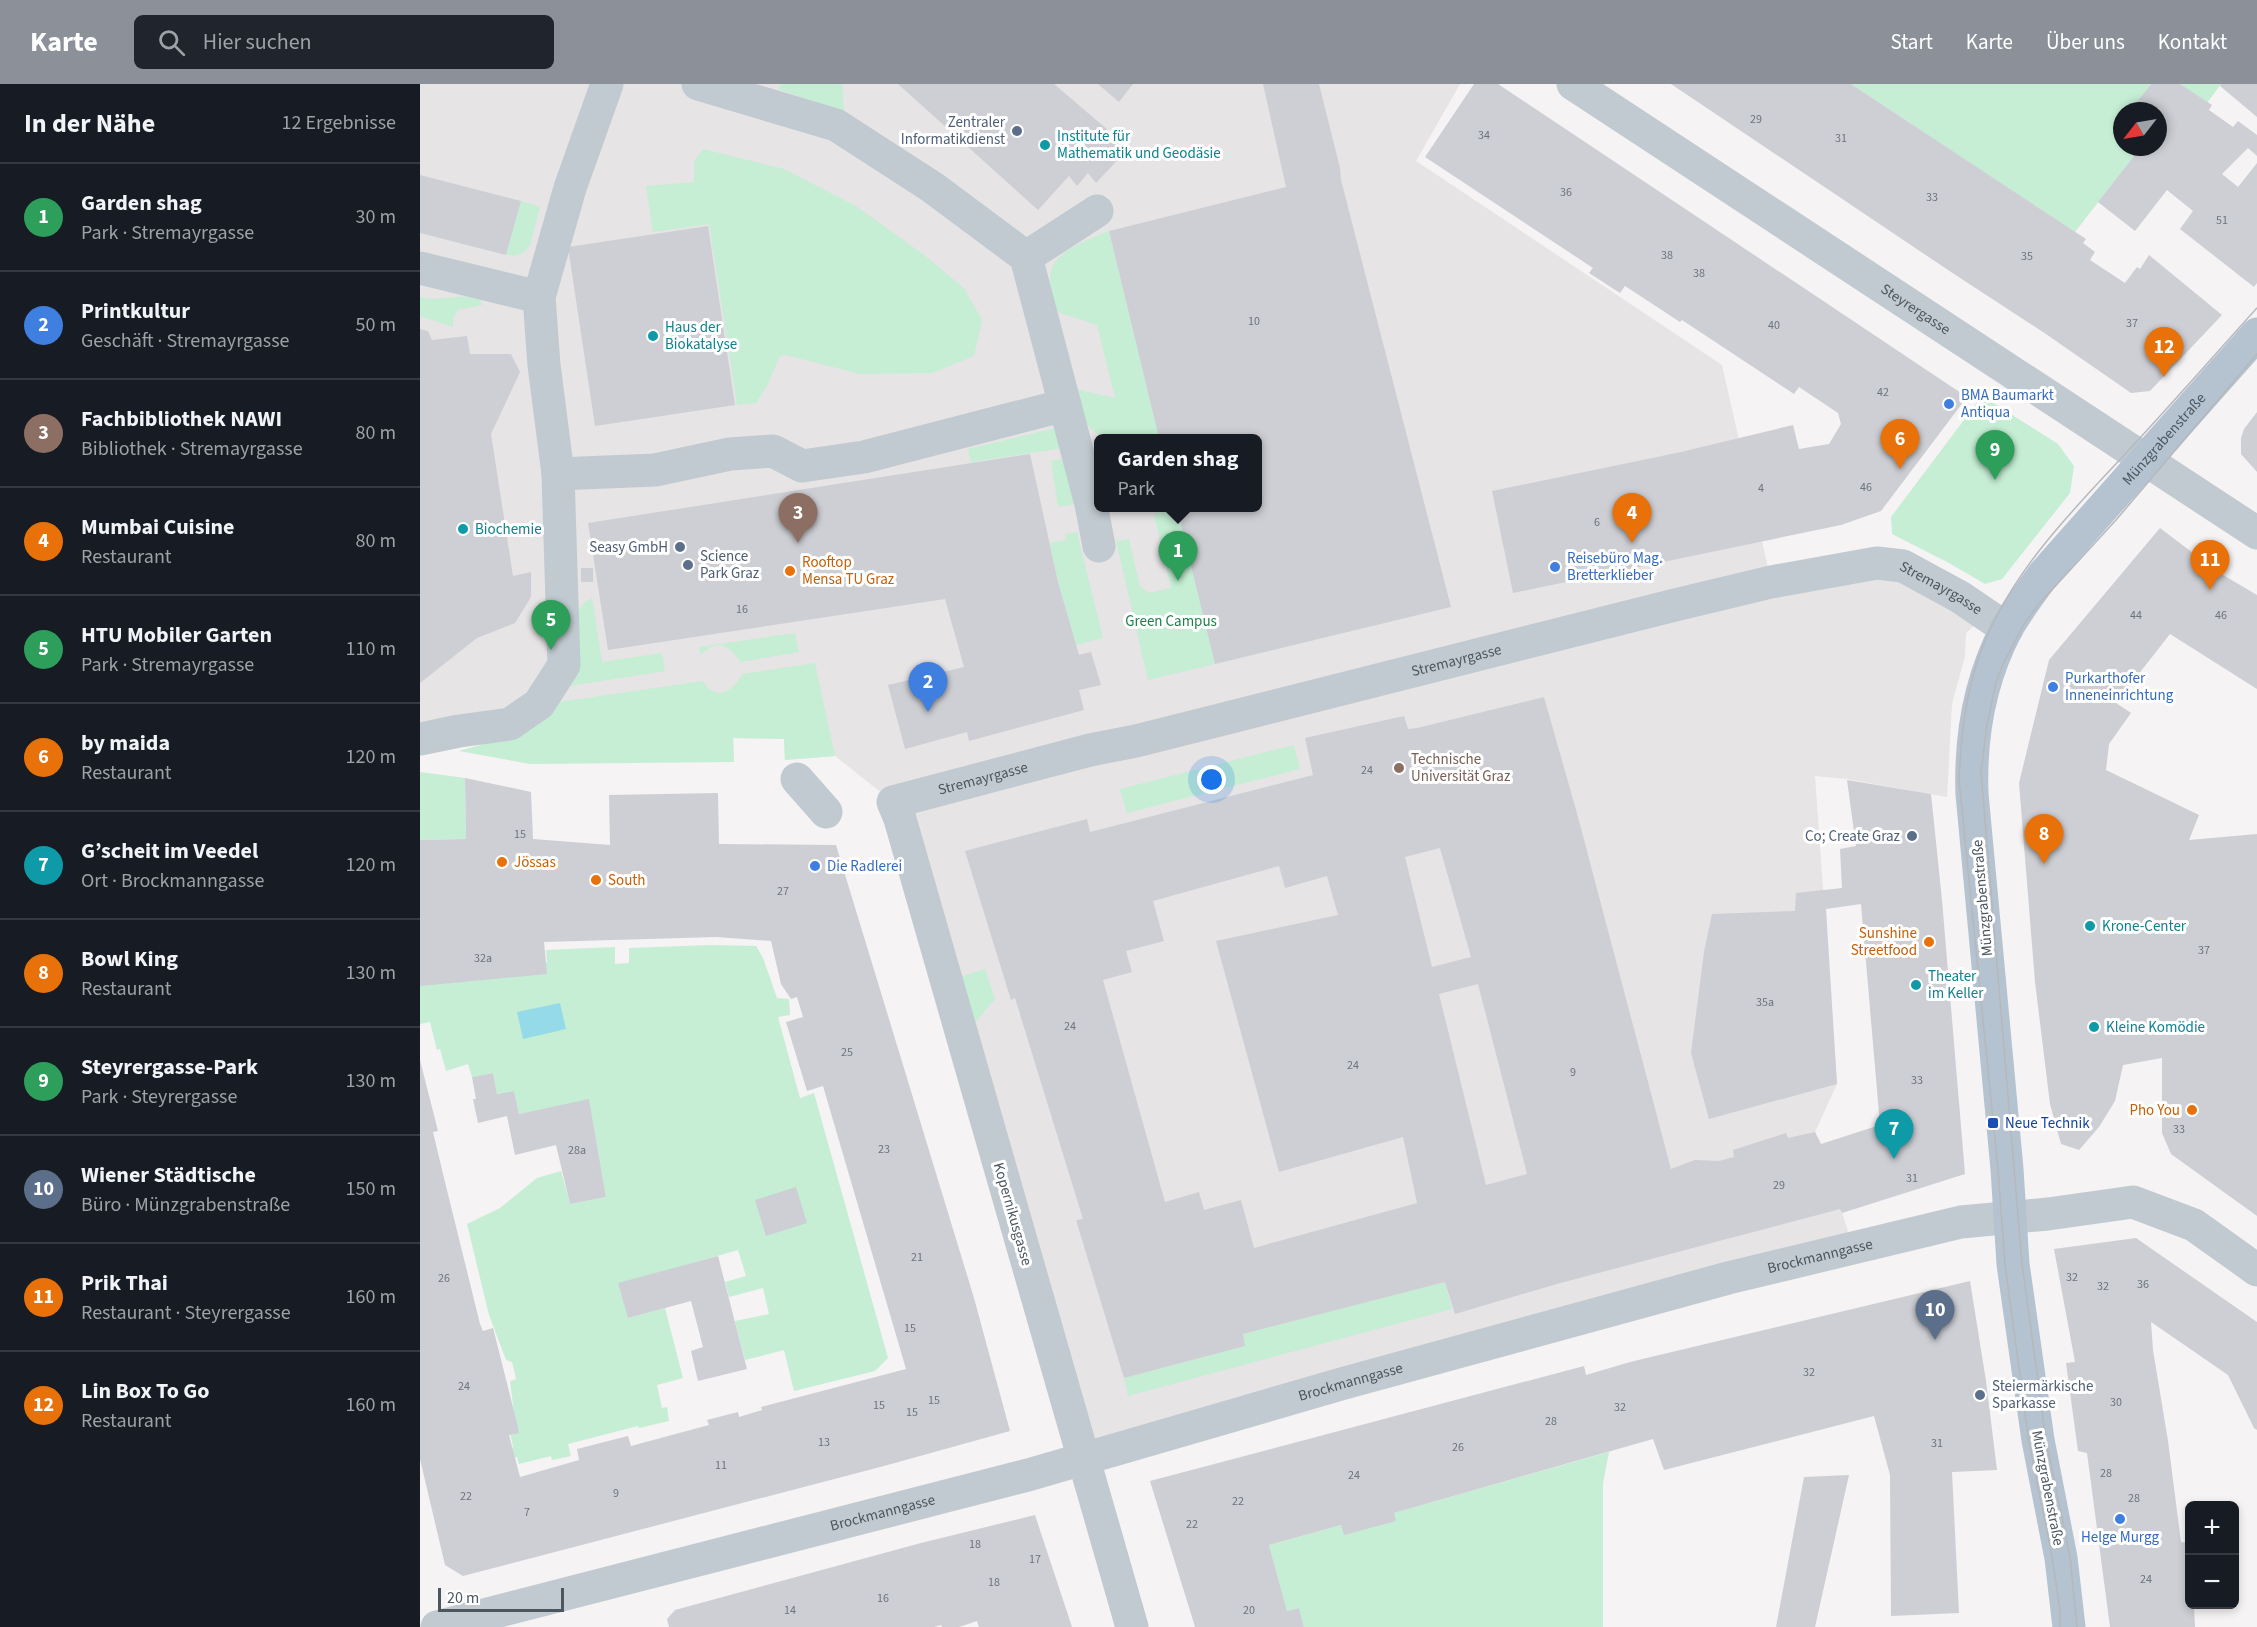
<!DOCTYPE html>
<html lang="de">
<meta charset="utf-8">
<style>
body{margin:0;font-family:"Source Sans 3",sans-serif;background:#20242c;color:#f1f3f6}
.controls{position:absolute;right:18px;bottom:18px;display:grid;overflow:hidden;border-radius:9px;box-shadow:0 3px 9px #0003}
.controls button{width:54px;height:54px;display:grid;place-items:center;padding:0;border:0;border-bottom:2px solid #363941;background:#171b24;color:#f1f3f6;font:30px sans-serif}
.compass{position:absolute;left:1693px;top:18px;width:54px;height:54px;border-radius:50%;background:#171b24;box-shadow:0 3px 9px #0003;rotate:239deg}
.scale{position:absolute;left:18px;bottom:15px;width:126px;box-sizing:border-box;padding-left:6px;border:3px solid #4b565f;border-top:0;font-size:16px;line-height:21px;white-space:nowrap;color:#4b565f;-webkit-text-stroke:4px #fff;paint-order:stroke}
.you{position:absolute;left:792px;top:696px;width:21px;height:21px;margin:-15px;border:4px solid #fff;border-radius:50%;background:#1a73e8;box-shadow:0 0 0 9px #1a73e833}
.badge{display:grid;place-items:center;width:39px;height:39px;border-radius:50%;background:#8c9099;color:#fff;font-size:20px;font-weight:700}
.pin{position:absolute;translate:-50% -50px;filter:drop-shadow(0 2px 3px #0008)}
.pin::after{content:'';position:absolute;top:32px;width:21px;height:18px;background:inherit;clip-path:polygon(0 0,100% 0,50% 100%)}
.popup{position:absolute;left:674px;top:350px;width:168px;height:78px;box-sizing:border-box;display:grid;place-content:center;border-radius:9px;background:#171b24;filter:drop-shadow(0 2px 4px #0005);font-size:20px;white-space:nowrap;color:#9ea1a6}
.popup b{font-size:22px;color:#f1f3f6}
.popup::after{content:'';position:absolute;left:50%;top:100%;margin-left:-12px;border:12px solid transparent;border-top-color:#171b24}
.list{margin:0;padding:0;list-style:none}
h2{display:flex;justify-content:space-between;align-items:center;height:78px;margin:0;padding:0 24px;font-size:26px}
h2 small{font-size:20px;font-weight:400;color:#9ea1a6}
.list li{display:grid;grid-template-columns:39px 1fr auto;gap:18px;align-items:center;box-sizing:border-box;height:108px;padding:0 24px;border-top:2px solid #363941}
.list b{display:block;font-size:22px;white-space:nowrap}
.list p{margin:0;font-size:20px;white-space:nowrap;color:#9ea1a6}
.list em{font-size:20px;font-style:normal;color:#9ea1a6}
.icon{flex:none;width:33px;height:33px;fill:none;stroke:currentColor;stroke-width:2;stroke-linecap:round;stroke-linejoin:round}
.map{position:relative;flex:none;width:1837px;height:1543px;overflow:hidden}
header{display:flex;align-items:center;gap:36px;box-sizing:border-box;height:84px;padding:0 30px;background:#8c9099;color:#fff}
header strong{font-size:28px}
nav{display:flex;gap:33px;margin-inline-start:auto;font-size:21px}
.search{width:420px;height:54px;background:#20242c;display:flex;align-items:center;gap:15px;box-sizing:border-box;padding:0 21px;border-radius:9px;color:#9ea1a6;font-size:22px}
main{display:flex}
aside{flex:1;background:#171b24}
.map>svg:first-child{display:block}
.education{fill:#e6e4e4;fill-rule:evenodd}
.green{fill:#c5eed4}
.water{fill:#95dae8}
.building{fill:#cdcfd4;fill-rule:evenodd}
.lines{fill:none;stroke-linecap:round;stroke-linejoin:round}
.minor{stroke:#c1cad0;stroke-width:33}
.major{stroke:#b4c3cf;stroke-width:33}
.tram{stroke:#b5b8bc;stroke-width:1.5}
.service-dot{fill:#5c6f8a;stroke:#fff;stroke-width:2}
.culture-dot{fill:#0f9aa8;stroke:#fff;stroke-width:2}
.shop-dot{fill:#3f7fe0;stroke:#fff;stroke-width:2}
.food-dot{fill:#e8710a;stroke:#fff;stroke-width:2}
.education-dot{fill:#8d6e63;stroke:#fff;stroke-width:2}
.transit-dot{fill:#1a4fb4;stroke:#fff;stroke-width:2}
.labels{text-anchor:middle;stroke-width:6;stroke-linejoin:round;paint-order:stroke}
.number-label{font-size:12px;fill:#6c747c}
.service-label{font-size:15px;fill:#4e5e75;stroke:#fff;text-anchor:end}
.culture-label{font-size:15px;fill:#0d838f;stroke:#fff;text-anchor:start}
.street-label{font-size:15px;fill:#4b565f;stroke:#fff}
.shop-label{font-size:15px;fill:#366cbe;stroke:#fff;text-anchor:start}
.food-label{font-size:15px;fill:#c56008;stroke:#fff;text-anchor:start}
.park-label{font-size:15px;fill:#1d7f4b;stroke:#fff}
.education-label{font-size:15px;fill:#785e54;stroke:#fff;text-anchor:start}
.transit-label{font-size:15px;fill:#164399;stroke:#fff;text-anchor:start}
</style>
<header>
<strong>Karte</strong>
<div class="search"><svg class="icon" aria-label="search" viewBox="0 0 24 24"><circle cx="10" cy="10" r="6"/><path d="M15 15l6 6"/></svg>Hier suchen</div>
<nav><a>Start</a><a>Karte</a><a>Über uns</a><a>Kontakt</a></nav>
</header>
<main>
<aside>
<h2>In der Nähe<small>12 Ergebnisse</small></h2>
<ul class="list">
<li><span class="badge" style="background:#2e9e5b">1</span><div><b>Garden shag</b><p>Park · Stremayrgasse</p></div><em>30 m</em></li>
<li><span class="badge" style="background:#3f7fe0">2</span><div><b>Printkultur</b><p>Geschäft · Stremayrgasse</p></div><em>50 m</em></li>
<li><span class="badge" style="background:#8d6e63">3</span><div><b>Fachbibliothek NAWI</b><p>Bibliothek · Stremayrgasse</p></div><em>80 m</em></li>
<li><span class="badge" style="background:#e8710a">4</span><div><b>Mumbai Cuisine</b><p>Restaurant</p></div><em>80 m</em></li>
<li><span class="badge" style="background:#2e9e5b">5</span><div><b>HTU Mobiler Garten</b><p>Park · Stremayrgasse</p></div><em>110 m</em></li>
<li><span class="badge" style="background:#e8710a">6</span><div><b>by maida</b><p>Restaurant</p></div><em>120 m</em></li>
<li><span class="badge" style="background:#0f9aa8">7</span><div><b>G’scheit im Veedel</b><p>Ort · Brockmanngasse</p></div><em>120 m</em></li>
<li><span class="badge" style="background:#e8710a">8</span><div><b>Bowl King</b><p>Restaurant</p></div><em>130 m</em></li>
<li><span class="badge" style="background:#2e9e5b">9</span><div><b>Steyrergasse-Park</b><p>Park · Steyrergasse</p></div><em>130 m</em></li>
<li><span class="badge" style="background:#5c6f8a">10</span><div><b>Wiener Städtische</b><p>Büro · Münzgrabenstraße</p></div><em>150 m</em></li>
<li><span class="badge" style="background:#e8710a">11</span><div><b>Prik Thai</b><p>Restaurant · Steyrergasse</p></div><em>160 m</em></li>
<li><span class="badge" style="background:#e8710a">12</span><div><b>Lin Box To Go</b><p>Restaurant</p></div><em>160 m</em></li>
</ul>
</aside>
<div class="map">
<svg width="1837" height="1543" viewBox="0 0 1837 1543">
<rect width="100%" height="100%" fill="#f5f3f3"/>
<path class="education" d="M0 0H1040L996 77 1302 281 1351 497 1457 479 1566 531 1546 549 1545 572 1532 620 1527 713 1427 695 1395 692 1417 1000 1395 1048 1401 1060 1433 1164 664 1375 473 718 415 672 365 676 364 655 313 654 314 675 0 658ZM678 354H837V424H678Z"/>
<path class="green" d="M362 0H422L424 29 358 5Z
M1431 0H1731L1711 27H1702V63H1721L1655 148Z
M1760 0H1801L1787 19Z
M283 65 364 85 436 122 504 171 544 204 562 236 554 272 512 289 440 290 366 271 360 272 347 302 336 319 317 321 289 140 233 148 226 102 274 98V77Z
M101 117 120 123 110 161C105 170 95 173 86 171Z
M689 147 739 354H682L664 339 655 305 695 314 677 241 635 227C633 216 630 205 630 194 630 167 668 156 689 147Z
M52 212 60 214 62 221 38 226 33 234V243L0 232V213L11 215Z
M1562 312 1638 360 1654 382 1650 409 1582 495 1565 500 1529 479 1472 450 1471 433Z
M639 343 644 364 551 378 548 365Z
M647 374 656 420 638 423 631 377Z
M758 425 795 580 728 596 696 457 709 455 720 503 729 509 751 504 734 430Z
M657 448 683 554 656 561 638 498 630 459 646 456 645 450Z
M172 514 182 578 242 569 245 587 144 603 157 528 164 519Z
M375 549 379 568 321 578C308 562 299 553 281 571L279 563Z
M395 579 415 672 365 676 364 655 313 654 314 678 110 680 39 667 85 654 132 619 283 597C294 618 313 608 322 590Z
M874 661 880 685 707 729 700 705Z
M0 688 45 694 46 755 0 756Z
M291 861 336 862 343 874 357 914 369 915 370 931 358 933 380 1014 394 1009 468 1274 455 1287 374 1307 364 1266 325 1276 315 1237 349 1230 343 1204 309 1213 305 1198 326 1192 318 1166 199 1200 208 1234 245 1224 263 1294 237 1301 242 1324 247 1323 249 1337 219 1344 218 1342 148 1360 151 1372 132 1376 131 1372 99 1380 97 1373 91 1375 93 1362 90 1349 96 1344 90 1297 96 1295 92 1278 86 1276 69 1231 47 1140 80 1124 117 1094 141 1087 150 1120 186 1113 169 1016 99 1030 94 1007 77 1010 73 989 52 993 48 980 26 987 20 965 17 966 10 938 0 940V895L127 878 126 866 195 863V880L209 879V864Z
M565 885 575 915 552 942 537 894Z
M1025 1198 1032 1225 708 1312 704 1294 825 1262 823 1250Z
M1189 1368 1183 1399V1543H884L879 1524 867 1527 849 1461 921 1441 924 1450 974 1429Z"/>
<path class="water" d="M140 919 146 945 103 955 97 928Z"/>
<path class="building" d="M478 0H634L709 64 676 99 668 89 657 102 649 92 618 126Z
M678 0H713L699 18Z
M843 0H899L920 84 921 96 1031 523 795 580 757 424H837V354H739L689 147 866 103Z
M1054 0H1078L1547 313 1461 427 1421 441 1093 509 1072 407 1261 368 1373 341 1379 365 1409 360 1421 340 1418 329 1379 303 1374 310 1262 236 1260 238 1205 202 1200 209 1169 189 1173 184 1005 73Z
M1251 0H1431L1666 155 1663 159 1675 168 1670 176 1705 199 1717 183 1720 185 1729 171 1802 231 1730 307 1711 309 1623 248 1531 188Z
M1731 0H1760L1792 21 1789 26 1813 43 1818 37 1837 51V72L1828 64 1802 90 1818 103 1837 79V199L1834 203 1760 145 1773 127 1747 106 1715 147 1678 118 1721 63H1738V27H1710Z
M1801 0H1837V33L1800 2Z
M0 91 101 117 86 171 0 149Z
M288 142 315 321 175 342 148 163Z
M0 245 8 247 12 256 47 252 50 270H91L100 288 71 350 93 492 111 488V513L95 539 57 554 0 599Z
M1837 328V388L1821 370V354L1824 345Z
M610 370 638 498 659 571 671 568 681 601 659 606 664 626 549 657 547 648 485 665 468 601 544 583 525 515 188 566 168 439Z
M1740 444 1798 488 1837 511V605L1750 550 1696 619 1711 629 1689 660 1686 686 1779 731 1769 756 1837 750V1132L1751 1070 1742 1049V974L1703 981 1695 1017 1679 1043 1659 1066 1641 1060 1630 1020 1615 898 1599 699 1629 576Z
M161 484H173V498H161Z
M1124 613 1158 733 1251 1085 1275 1076 1299 1077 1314 1073 1313 1066 1366 1049 1368 1054 1395 1048 1401 1060 1460 1041 1441 820 1406 825 1417 1000 1289 1035 1271 969 1284 868 1292 830 1375 827 1376 809 1422 804 1420 765 1436 762 1427 696 1511 710 1522 816 1545 1090 1422 1129 1420 1125 1318 1152 1137 1200 1035 1230 1025 1198 823 1250 825 1262 704 1294 656 1136 663 1135 595 914 591 916 545 767 667 735 670 748 893 691 885 654 984 632 988 645 997 644ZM1020 764 1051 873 1012 883 985 773ZM859 782 865 804 907 792 918 831 796 857 859 1088 983 1053 997 1119 834 1164 821 1116 784 1126 779 1108 745 1118 683 896 712 888 706 867 744 857 733 817ZM1058 900 1107 1090 1066 1101 1019 910Z
M45 694 111 708 113 755 190 761 189 711 298 709 299 760 416 761 554 1214 590 1347 464 1382 43 1492 25 1481 0 1375V976L18 1047 13 1048 24 1094 60 1240 63 1247 73 1244 98 1343 99 1349 89 1351 100 1393 159 1376 157 1365 208 1352 211 1362 289 1341 287 1336 318 1328 319 1333 342 1326 341 1323 486 1285 403 1002 387 1007 366 938 383 933 377 913 371 915 361 900 351 857 296 853 124 858 127 890 0 902V756L46 755Z
M73 989 77 1010 94 1007 99 1030 169 1015 186 1113 150 1120 136 1061 95 1071 87 1032 58 1039 53 1015H56L52 993Z
M376 1103 387 1139 346 1152 335 1116Z
M1716 1154 1837 1238V1346L1834 1344 1808 1291 1731 1238 1733 1266 1748 1357 1761 1458 1770 1459V1520L1774 1521 1775 1543H1690L1667 1369 1658 1367 1646 1279 1655 1278 1634 1165Z
M298 1172 327 1285 278 1297 271 1267 283 1263 271 1217 208 1234 198 1199Z
M1550 1197 1566 1297 1577 1386 1532 1388 1539 1529 1471 1532 1470 1391 1454 1332 1244 1386 1233 1355 974 1429 976 1437 924 1451 921 1441 849 1461 867 1527 879 1524 884 1543H775L730 1397 1164 1282 1166 1291 1210 1278Z
M1429 1391 1395 1543H1356L1384 1393Z
M615 1431 652 1543H559L557 1537 539 1543H522L521 1541 514 1543H249L247 1535 255 1526 501 1459Z"/>
<g class="lines">
<g class="minor">
<path d="M278 0 416 41 512 103 606 173 671 420 679 462"/>
<path id="s1" d="M1153 0 1837 449"/>
<path d="M606 173 677 127"/>
<path d="M0 184 119 213"/>
<path d="M138 390 124 281 119 213 150 104 187 0"/>
<path d="M0 655 39 647 90 640 119 620 144 581 138 390 235 386 310 370 353 367 382 382 444 373 645 321"/>
<path d="M377 695 406 728"/>
<path id="s2" d="M17 1543 608 1391 921 1300 1308 1194 1541 1138 1628 1130 1713 1118 1774 1141 1837 1186"/>
<path id="s3" d="M712 1543 480 735 473 718 670 666 716 657 1255 521 1351 498 1457 479 1483 482 1540 513 1587 545"/>
</g>
<path class="major" id="s4" d="M1649 1543 1641 1474 1618 1356 1593 1180 1587 1085 1552 710C1550 653 1560 595 1587 544 1598 525 1611 508 1624 490L1837 250"/>
<path class="tram" d="M1640 1543V1525L1631 1467 1609 1359 1585 1180 1578 1086 1539 696C1541 651 1546 604 1563 562 1590 493 1643 436 1693 383 1742 331 1789 277 1837 224
M1657 1543 1650 1473 1626 1356 1602 1179 1561 688 1567 641 1576 598 1584 578 1604 540 1618 521 1696 436 1837 270"/>
</g>
<g class="service-dot">
<circle cx="597" cy="47" r="6"/>
<circle cx="260" cy="463" r="6"/>
<circle cx="268" cy="481" r="6"/>
<circle cx="1492" cy="752" r="6"/>
<circle cx="1560" cy="1311" r="6"/>
</g>
<g class="culture-dot">
<circle cx="625" cy="61" r="6"/>
<circle cx="233" cy="252" r="6"/>
<circle cx="43" cy="445" r="6"/>
<circle cx="1670" cy="842" r="6"/>
<circle cx="1496" cy="901" r="6"/>
<circle cx="1674" cy="943" r="6"/>
</g>
<g class="shop-dot">
<circle cx="1529" cy="320" r="6"/>
<circle cx="1135" cy="483" r="6"/>
<circle cx="1633" cy="603" r="6"/>
<circle cx="395" cy="782" r="6"/>
<circle cx="1700" cy="1435" r="6"/>
</g>
<g class="food-dot">
<circle cx="370" cy="487" r="6"/>
<circle cx="82" cy="778" r="6"/>
<circle cx="176" cy="796" r="6"/>
<circle cx="1509" cy="858" r="6"/>
<circle cx="1772" cy="1026" r="6"/>
</g>
<circle class="education-dot" cx="979" cy="684" r="6"/>
<rect class="transit-dot" x="1567" y="1033" width="12" height="12" rx="3"/>
<g class="labels">
<g class="number-label">
<text x="1336" y="39">29</text>
<text x="1064" y="55">34</text>
<text x="1421" y="58">31</text>
<text x="1146" y="112">36</text>
<text x="1512" y="117">33</text>
<text x="1802" y="140">51</text>
<text x="1247" y="175">38</text>
<text x="1607" y="176">35</text>
<text x="1279" y="193">38</text>
<text x="834" y="241">10</text>
<text x="1712" y="243">37</text>
<text x="1354" y="245">40</text>
<text x="1463" y="312">42</text>
<text x="1446" y="407">46</text>
<text x="1341" y="408">4</text>
<text x="1177" y="442">6</text>
<text x="322" y="529">16</text>
<text x="1716" y="535">44</text>
<text x="1801" y="535">46</text>
<text x="947" y="690">24</text>
<text x="100" y="754">15</text>
<text x="363" y="811">27</text>
<text x="1784" y="870">37</text>
<text x="63" y="878">32a</text>
<text x="1345" y="922">35a</text>
<text x="650" y="946">24</text>
<text x="427" y="972">25</text>
<text x="933" y="985">24</text>
<text x="1153" y="992">9</text>
<text x="1497" y="1000">33</text>
<text x="1759" y="1049">33</text>
<text x="464" y="1069">23</text>
<text x="157" y="1070">28a</text>
<text x="1492" y="1098">31</text>
<text x="1359" y="1105">29</text>
<text x="497" y="1177">21</text>
<text x="1652" y="1197">32</text>
<text x="24" y="1198">26</text>
<text x="1723" y="1204">36</text>
<text x="1683" y="1206">32</text>
<text x="490" y="1248">15</text>
<text x="1389" y="1292">32</text>
<text x="44" y="1306">24</text>
<text x="514" y="1320">15</text>
<text x="1696" y="1322">30</text>
<text x="459" y="1325">15</text>
<text x="1200" y="1327">32</text>
<text x="492" y="1332">15</text>
<text x="1131" y="1341">28</text>
<text x="404" y="1362">13</text>
<text x="1517" y="1363">31</text>
<text x="1038" y="1367">26</text>
<text x="301" y="1385">11</text>
<text x="1686" y="1393">28</text>
<text x="934" y="1395">24</text>
<text x="196" y="1413">9</text>
<text x="46" y="1416">22</text>
<text x="1714" y="1418">28</text>
<text x="818" y="1421">22</text>
<text x="107" y="1432">7</text>
<text x="772" y="1444">22</text>
<text x="555" y="1464">18</text>
<text x="615" y="1479">17</text>
<text x="1726" y="1499">24</text>
<text x="574" y="1502">18</text>
<text x="463" y="1518">16</text>
<text x="370" y="1530">14</text>
<text x="829" y="1530">20</text>
</g>
<g class="service-label">
<text x="585" y="43">Zentraler<tspan x="585" dy="17">Informatikdienst</tspan></text>
<text x="248" y="468">Seasy GmbH</text>
<text x="280" y="477" text-anchor="start">Science<tspan x="280" dy="17">Park Graz</tspan></text>
<text x="1480" y="757">Co; Create Graz</text>
<text x="1572" y="1307" text-anchor="start">Steiermärkische<tspan x="1572" dy="17">Sparkasse</tspan></text>
</g>
<g class="culture-label">
<text x="637" y="57">Institute für<tspan x="637" dy="17">Mathematik und Geodäsie</tspan></text>
<text x="245" y="248">Haus der<tspan x="245" dy="17">Biokatalyse</tspan></text>
<text x="55" y="450">Biochemie</text>
<text x="1682" y="847">Krone-Center</text>
<text x="1508" y="897">Theater<tspan x="1508" dy="17">im Keller</tspan></text>
<text x="1686" y="948">Kleine Komödie</text>
</g>
<g class="street-label">
<text dy="5" stroke="none"><textPath href="#s1" startOffset="410">Steyrergasse</textPath></text>
<text dy="5" stroke="none"><textPath href="#s4" startOffset="1257">Münzgrabenstraße</textPath></text>
<text dy="5" stroke="none"><textPath href="#s3" startOffset="1942">Stremayrgasse</textPath></text>
<text dy="5" stroke="none"><textPath href="#s3" startOffset="1440">Stremayrgasse</textPath></text>
<text dy="5" stroke="none"><textPath href="#s3" startOffset="952">Stremayrgasse</textPath></text>
<text transform="translate(1562 814) rotate(-95)" y="5">Münzgrabenstraße</text>
<text transform="translate(593 1130) rotate(74)" y="5">Kopernikusgasse</text>
<text dy="5" stroke="none"><textPath href="#s2" startOffset="1432">Brockmanngasse</textPath></text>
<text dy="5" stroke="none"><textPath href="#s2" startOffset="946">Brockmanngasse</textPath></text>
<text transform="translate(1628 1404) rotate(79)" y="5">Münzgrabenstraße</text>
<text dy="5" stroke="none"><textPath href="#s2" startOffset="460">Brockmanngasse</textPath></text>
</g>
<g class="shop-label">
<text x="1541" y="316">BMA Baumarkt<tspan x="1541" dy="17">Antiqua</tspan></text>
<text x="1147" y="479">Reisebüro Mag.<tspan x="1147" dy="17">Bretterklieber</tspan></text>
<text x="1645" y="599">Purkarthofer<tspan x="1645" dy="17">Inneneinrichtung</tspan></text>
<text x="407" y="787">Die Radlerei</text>
<text x="1700" y="1458" text-anchor="middle">Helge Murgg</text>
</g>
<g class="food-label">
<text x="382" y="483">Rooftop<tspan x="382" dy="17">Mensa TU Graz</tspan></text>
<text x="94" y="783">Jössas</text>
<text x="188" y="801">South</text>
<text x="1497" y="854" text-anchor="end">Sunshine<tspan x="1497" dy="17">Streetfood</tspan></text>
<text x="1760" y="1031" text-anchor="end">Pho You</text>
</g>
<g class="park-label">
<text x="751" y="542">Green Campus</text>
</g>
<g class="education-label">
<text x="991" y="680">Technische<tspan x="991" dy="17">Universität Graz</tspan></text>
</g>
<g class="transit-label">
<text x="1585" y="1044">Neue Technik</text>
</g>
</g>
</svg>
<div class="controls">
<button>+</button>
<button>−</button>
</div>
<svg class="compass" viewBox="-18 -18 36 36"><path d="M0-13l5 13h-10z" fill="#e53935"/><path d="M0 13l5-13h-10z" fill="#9ea1a6"/></svg>
<div class="scale">20 m</div>
<div class="you"></div>
<div class="pin badge" style="left:758px;top:497px;background:#2e9e5b">1</div>
<div class="popup"><b>Garden shag</b>Park</div>
<div class="pin badge" style="left:508px;top:628px;background:#3f7fe0">2</div>
<div class="pin badge" style="left:378px;top:459px;background:#8d6e63">3</div>
<div class="pin badge" style="left:1212px;top:459px;background:#e8710a">4</div>
<div class="pin badge" style="left:131px;top:566px;background:#2e9e5b">5</div>
<div class="pin badge" style="left:1480px;top:385px;background:#e8710a">6</div>
<div class="pin badge" style="left:1474px;top:1075px;background:#0f9aa8">7</div>
<div class="pin badge" style="left:1624px;top:780px;background:#e8710a">8</div>
<div class="pin badge" style="left:1575px;top:396px;background:#2e9e5b">9</div>
<div class="pin badge" style="left:1515px;top:1256px;background:#5c6f8a">10</div>
<div class="pin badge" style="left:1790px;top:506px;background:#e8710a">11</div>
<div class="pin badge" style="left:1744px;top:293px;background:#e8710a">12</div>
</div>
</main>
